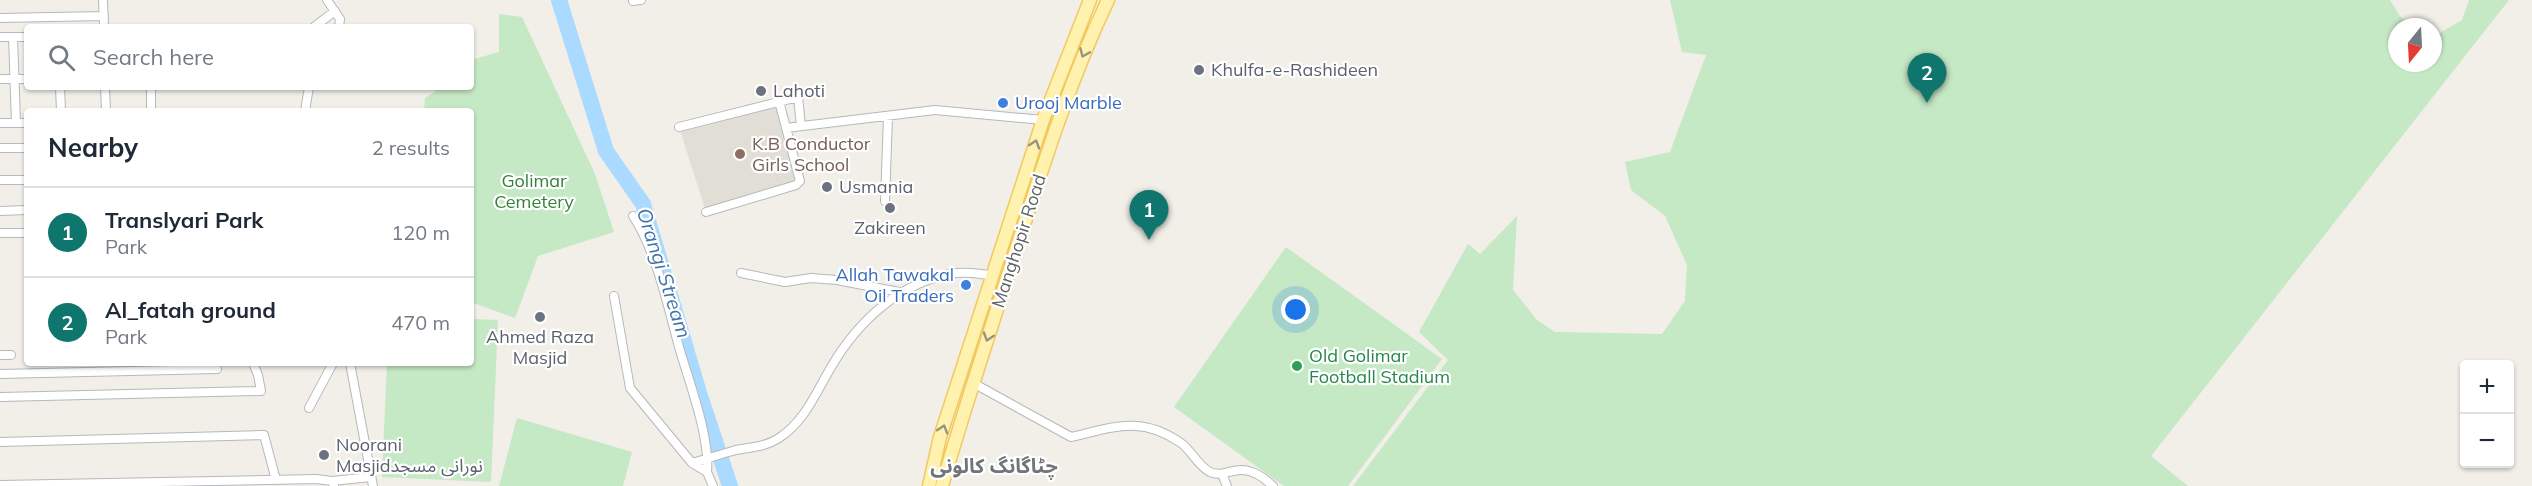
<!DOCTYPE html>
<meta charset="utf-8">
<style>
body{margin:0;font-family:Mulish,"Noto Sans Arabic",sans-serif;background:#f2f2f3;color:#1f2937}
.controls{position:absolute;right:18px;bottom:18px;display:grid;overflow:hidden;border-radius:6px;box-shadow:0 2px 4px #0004}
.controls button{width:54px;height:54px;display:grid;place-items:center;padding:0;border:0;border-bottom:2px solid #e0e1e3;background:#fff;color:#1f2937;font:30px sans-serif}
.compass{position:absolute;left:2388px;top:18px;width:54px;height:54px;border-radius:50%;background:#fff;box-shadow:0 2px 4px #0004;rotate:198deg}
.you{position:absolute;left:1296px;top:310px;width:21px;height:21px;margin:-15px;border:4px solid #fff;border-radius:50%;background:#1a73e8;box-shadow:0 0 0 9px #1a73e833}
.badge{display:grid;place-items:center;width:39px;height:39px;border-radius:50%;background:#0f766e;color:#fff;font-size:20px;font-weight:700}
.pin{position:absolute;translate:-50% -50px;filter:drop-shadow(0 2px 3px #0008)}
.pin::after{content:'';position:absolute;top:32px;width:21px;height:18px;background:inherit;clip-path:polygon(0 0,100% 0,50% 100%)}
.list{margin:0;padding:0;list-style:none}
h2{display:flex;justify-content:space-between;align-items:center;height:78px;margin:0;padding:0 24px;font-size:26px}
h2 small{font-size:20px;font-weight:400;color:#747a83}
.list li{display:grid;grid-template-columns:39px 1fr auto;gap:18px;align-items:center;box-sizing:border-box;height:90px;padding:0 24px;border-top:2px solid #e0e1e3}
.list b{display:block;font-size:22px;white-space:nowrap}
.list p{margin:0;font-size:20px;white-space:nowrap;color:#747a83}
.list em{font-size:20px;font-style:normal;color:#747a83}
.icon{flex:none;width:33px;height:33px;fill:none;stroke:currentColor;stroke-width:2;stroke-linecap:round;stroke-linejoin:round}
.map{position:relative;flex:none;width:2532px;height:486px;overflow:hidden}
.search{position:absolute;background:#fff;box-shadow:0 2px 4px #0004;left:24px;top:24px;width:450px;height:66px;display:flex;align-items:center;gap:15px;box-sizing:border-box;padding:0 21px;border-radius:6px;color:#747a83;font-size:22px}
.panel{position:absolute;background:#fff;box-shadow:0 2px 4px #0004;left:24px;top:108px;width:450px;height:258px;border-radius:6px}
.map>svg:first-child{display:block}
.education{fill:#e1ded6}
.green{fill:#c5e8c5}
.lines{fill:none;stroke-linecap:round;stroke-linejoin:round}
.river{stroke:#aadaff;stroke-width:16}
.street-casing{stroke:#b5b8bc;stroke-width:10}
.primary-casing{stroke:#f2c960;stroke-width:15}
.street{stroke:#fff;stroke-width:8}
.primary{stroke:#fff2af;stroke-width:12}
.oneway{stroke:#979581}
.worship-dot{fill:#6b7280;stroke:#fff;stroke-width:2}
.shop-dot{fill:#3f7fe0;stroke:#fff;stroke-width:2}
.education-dot{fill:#8d6e63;stroke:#fff;stroke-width:2}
.leisure-dot{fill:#2e9e5b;stroke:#fff;stroke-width:2}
.labels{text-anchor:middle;stroke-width:4.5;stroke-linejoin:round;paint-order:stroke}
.worship-label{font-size:18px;fill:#5b616d;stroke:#fff;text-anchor:start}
.shop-label{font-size:18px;fill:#366cbe;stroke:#fff;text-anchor:start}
.education-label{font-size:18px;fill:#785e54;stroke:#fff;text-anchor:start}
.park-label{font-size:18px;fill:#348238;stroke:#fff}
.street-label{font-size:18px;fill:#5f6368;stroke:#fff}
.leisure-label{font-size:18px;fill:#27864d;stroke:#fff;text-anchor:start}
.water-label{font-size:20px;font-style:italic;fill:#4174aa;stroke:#fff}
.neighbourhood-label{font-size:20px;font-weight:bold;fill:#70757a;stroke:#fff}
</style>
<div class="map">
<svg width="2532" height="486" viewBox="0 0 2532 486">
<rect width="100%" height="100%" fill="#f1efe8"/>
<path class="education" d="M779 101 800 181 706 212 679 127Z"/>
<path class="green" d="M1670 0H2390L2400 16 2412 27H2397V63H2433V37L2462 20 2469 0H2509L2151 456 2188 486H1353L1448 360 1419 332 1468 244 1480 254 1517 216 1513 290 1537 320 1555 332 1662 334 1685 301 1687 265 1665 216 1631 190 1625 162 1670 152 1706 55 1682 52Z
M499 14 522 17 595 174 614 232 538 256 515 318 471 302V111H424L425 98 436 91 437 87H471V60L499 52Z
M1286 247 1442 359 1348 486H1284L1174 407Z
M471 319 498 320 491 482 382 477 387 363H471Z
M517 418 632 452 623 486H499Z"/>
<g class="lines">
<path class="river" d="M559 0 606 151 643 204 700 396 730 486"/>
<defs>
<path id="street" d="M103 0 104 27
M327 0 340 19 339 27
M633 1 641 0
M0 18 104 16
M314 27 335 11
M0 37H27
M13 37 16 123
M0 79H27
M60 87 61 111
M105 87 106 111
M151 87V111
M305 111 309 87
M0 123H27
M679 127 798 97 801 126
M786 128 935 110 1043 120
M0 148H27
M0 180H27
M885 201 888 116
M0 211 27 210
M706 212 796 185 800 181 779 101
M633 216C656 250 668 307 679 347 689 382 710 436 707 472
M0 233H27
M741 273 785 282 811 278 837 280 899 292
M614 296 630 388 692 463 707 472 713 486
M0 355H11
M350 363 373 486
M0 374 217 369
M973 383 1071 437C1114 427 1141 415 1181 443 1191 450 1198 466 1210 472 1221 477 1230 470 1241 470 1254 470 1264 478 1273 486
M0 397 261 391 258 375 253 363
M309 408 333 363
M0 442 264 435 276 480
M692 463C707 459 721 454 736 450 752 447 765 447 779 438 804 422 816 393 830 369 857 322 900 281 956 273 967 272 980 274 992 275
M1222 474 1227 486
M332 481 371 477
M0 485 316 479 332 481 334 486"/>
<path id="primary" d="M929 486 940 437 1043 120 1090 0
M942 486C964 409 990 332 1014 256 1042 169 1069 82 1108 0"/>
</defs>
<use href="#street" class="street-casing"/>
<use href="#primary" class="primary-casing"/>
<use href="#street" class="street"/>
<use href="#primary" class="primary"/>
</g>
<defs><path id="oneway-chevron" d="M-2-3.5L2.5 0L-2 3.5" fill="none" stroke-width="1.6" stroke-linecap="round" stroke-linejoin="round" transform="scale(1.5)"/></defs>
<g class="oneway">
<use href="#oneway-chevron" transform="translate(1084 53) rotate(113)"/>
<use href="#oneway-chevron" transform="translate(1035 144) rotate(-72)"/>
<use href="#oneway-chevron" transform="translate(988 337) rotate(108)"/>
<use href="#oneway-chevron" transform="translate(943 429) rotate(-73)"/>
</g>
<g class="worship-dot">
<circle cx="1199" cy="70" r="6"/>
<circle cx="761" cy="91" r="6"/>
<circle cx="827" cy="187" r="6"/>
<circle cx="890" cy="208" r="6"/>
<circle cx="540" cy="317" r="6"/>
<circle cx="324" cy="455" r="6"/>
</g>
<g class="shop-dot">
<circle cx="1003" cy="103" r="6"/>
<circle cx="966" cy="285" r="6"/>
</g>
<circle class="education-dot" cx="740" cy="154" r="6"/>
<circle class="leisure-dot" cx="1297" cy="366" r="6"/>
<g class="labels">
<g class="worship-label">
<text x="1211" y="76">Khulfa-e-Rashideen</text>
<text x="773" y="97">Lahoti</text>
<text x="839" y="193">Usmania</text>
<text x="890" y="234" text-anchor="middle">Zakireen</text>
<text x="540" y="343" text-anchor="middle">Ahmed Raza<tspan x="540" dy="21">Masjid</tspan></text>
<text x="336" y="451">Noorani<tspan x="336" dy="21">Masjidنورانی مسجد</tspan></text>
</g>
<g class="shop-label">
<text x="1015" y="109">Urooj Marble</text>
<text x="954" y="281" text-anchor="end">Allah Tawakal<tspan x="954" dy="21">Oil Traders</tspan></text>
</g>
<g class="education-label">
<text x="752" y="150">K.B Conductor<tspan x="752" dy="21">Girls School</tspan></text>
</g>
<g class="park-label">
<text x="534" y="187">Golimar<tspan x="534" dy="21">Cemetery</tspan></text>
</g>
<g class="street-label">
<text transform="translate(1019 241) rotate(-72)" y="6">Manghopir Road</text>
</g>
<g class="leisure-label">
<text x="1309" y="362">Old Golimar<tspan x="1309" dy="21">Football Stadium</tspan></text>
</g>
<g class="water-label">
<text transform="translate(664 273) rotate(72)" y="7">Orangi Stream</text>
</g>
<g class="neighbourhood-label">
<text x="994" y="473">چٹاگانگ کالونی</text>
</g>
</g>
</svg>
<div class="controls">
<button>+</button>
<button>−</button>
</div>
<svg class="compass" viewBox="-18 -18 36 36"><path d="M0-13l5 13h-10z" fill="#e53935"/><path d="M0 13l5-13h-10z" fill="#747a83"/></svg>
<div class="you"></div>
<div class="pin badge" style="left:1149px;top:240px">1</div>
<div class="pin badge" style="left:1927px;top:103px">2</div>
<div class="search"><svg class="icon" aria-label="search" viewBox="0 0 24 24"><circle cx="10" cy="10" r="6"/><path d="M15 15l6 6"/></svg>Search here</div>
<section class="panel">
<h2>Nearby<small>2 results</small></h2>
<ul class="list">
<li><span class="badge">1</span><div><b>Translyari Park</b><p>Park</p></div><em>120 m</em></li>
<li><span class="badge">2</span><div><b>Al_fatah ground</b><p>Park</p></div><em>470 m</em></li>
</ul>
</section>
</div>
